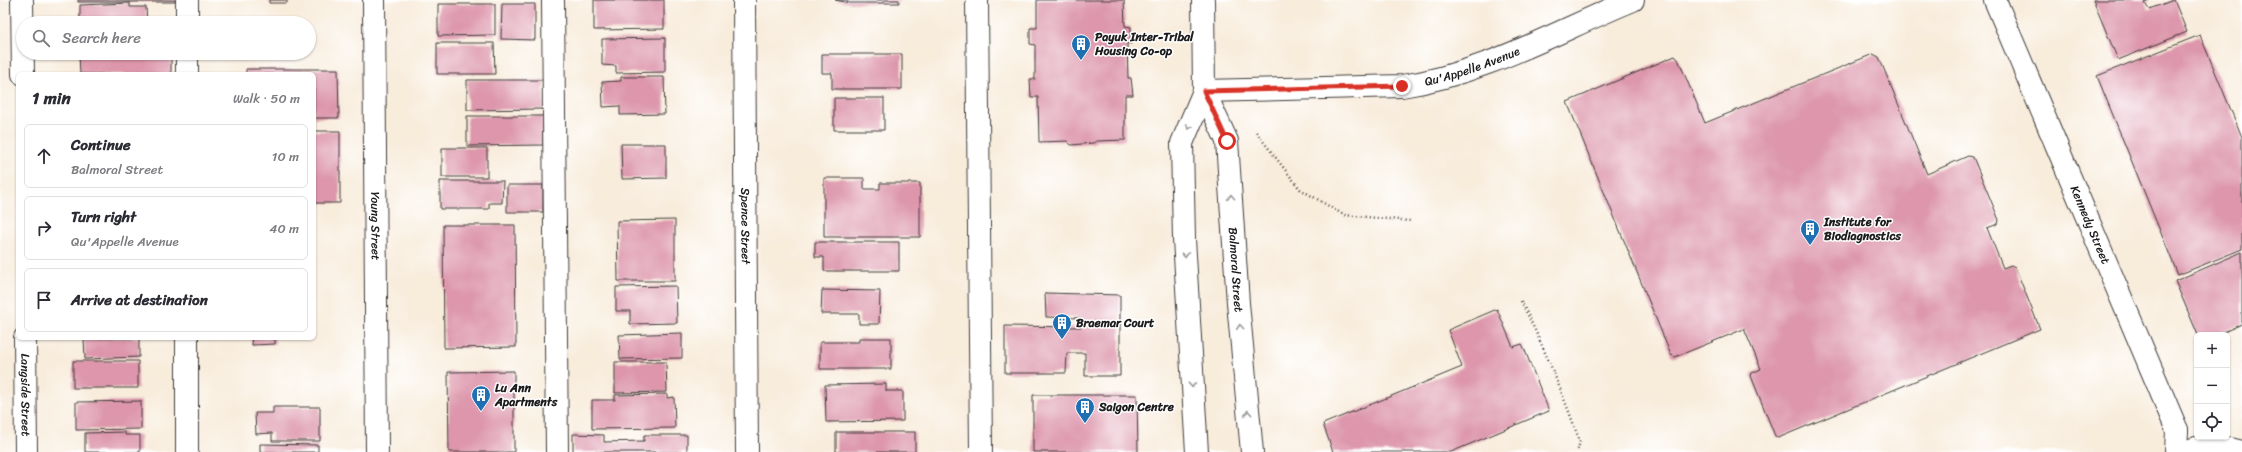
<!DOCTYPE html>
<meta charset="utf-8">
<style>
body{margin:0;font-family:Sriracha,sans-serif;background:#f7f7f7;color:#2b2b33}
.controls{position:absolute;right:12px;bottom:12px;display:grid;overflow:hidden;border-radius:6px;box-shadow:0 1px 3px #0004}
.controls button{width:36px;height:36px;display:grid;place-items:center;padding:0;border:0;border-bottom:1px solid #e1e1e2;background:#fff;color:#2b2b33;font:20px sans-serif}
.stop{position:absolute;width:12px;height:12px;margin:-9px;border:3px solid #d93025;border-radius:50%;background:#fff}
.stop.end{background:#d93025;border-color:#fff;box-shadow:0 1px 4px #0008}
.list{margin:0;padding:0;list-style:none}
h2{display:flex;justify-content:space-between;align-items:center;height:52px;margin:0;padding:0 16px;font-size:17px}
h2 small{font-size:13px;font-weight:400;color:#7c7c81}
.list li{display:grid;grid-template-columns:26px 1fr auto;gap:12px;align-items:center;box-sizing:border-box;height:64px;margin:0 8px 8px;padding:0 8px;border:1px solid #e1e1e2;border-radius:6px}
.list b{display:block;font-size:15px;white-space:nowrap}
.list p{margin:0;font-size:13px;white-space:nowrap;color:#7c7c81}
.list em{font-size:13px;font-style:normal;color:#7c7c81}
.icon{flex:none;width:22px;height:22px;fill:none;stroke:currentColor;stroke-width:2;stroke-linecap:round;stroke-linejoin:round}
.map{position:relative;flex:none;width:2242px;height:452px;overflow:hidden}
.search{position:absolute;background:#fff;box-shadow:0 1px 3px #0004;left:16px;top:16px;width:300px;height:44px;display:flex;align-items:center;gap:10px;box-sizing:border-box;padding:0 14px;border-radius:22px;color:#7c7c81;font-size:15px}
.panel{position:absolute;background:#fff;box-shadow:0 1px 3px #0004;left:16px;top:72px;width:300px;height:268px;border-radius:6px}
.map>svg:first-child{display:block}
.building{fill:#dd96ac}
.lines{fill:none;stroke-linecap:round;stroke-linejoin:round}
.minor-casing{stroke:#3d3b39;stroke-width:24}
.major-casing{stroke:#3d3b39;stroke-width:24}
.path{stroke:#3d3b39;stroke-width:2.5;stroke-dasharray:1 3;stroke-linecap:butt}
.minor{stroke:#fff;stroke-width:22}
.major{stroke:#fff;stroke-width:22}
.oneway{stroke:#999}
.route{stroke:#d93025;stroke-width:5}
.labels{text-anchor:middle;stroke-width:3;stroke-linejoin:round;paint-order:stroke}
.poi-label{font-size:12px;font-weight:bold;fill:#1c1c1c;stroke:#fff;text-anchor:start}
.street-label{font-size:12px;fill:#1c1c1c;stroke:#fff}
</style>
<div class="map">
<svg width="2242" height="452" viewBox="0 0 2242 452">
<rect width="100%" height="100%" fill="#fff"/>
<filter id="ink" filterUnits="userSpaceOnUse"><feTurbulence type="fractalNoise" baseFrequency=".025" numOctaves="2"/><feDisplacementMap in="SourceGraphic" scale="8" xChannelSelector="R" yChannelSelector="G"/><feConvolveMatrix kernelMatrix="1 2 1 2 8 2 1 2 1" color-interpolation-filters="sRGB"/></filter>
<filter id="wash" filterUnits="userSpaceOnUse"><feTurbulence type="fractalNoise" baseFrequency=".012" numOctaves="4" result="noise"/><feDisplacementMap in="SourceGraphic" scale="16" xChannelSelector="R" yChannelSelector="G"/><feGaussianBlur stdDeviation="0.9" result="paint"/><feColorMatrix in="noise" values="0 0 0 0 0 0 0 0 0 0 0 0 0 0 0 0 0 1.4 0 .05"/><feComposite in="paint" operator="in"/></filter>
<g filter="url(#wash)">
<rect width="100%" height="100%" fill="#f8ecdb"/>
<g id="blocks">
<path class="building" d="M78 0H175V2H78Z
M269 0H287V3H269Z
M594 0H664V29L594 30Z
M835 0H899V3H850Z
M1037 0H1124L1125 26 1131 27V44L1127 43 1128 78H1131L1133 95H1125V140L1097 141 1093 143 1071 145 1067 141 1039 142 1038 97H1031L1030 79H1035V45L1030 44V28H1037Z
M2093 0H2150L2145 2 2149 9 2174 0 2187 32 2118 60Z
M130 3V7H146L147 23H80V5Z
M438 4H495V35L438 36Z
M502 4H535V40L501 39Z
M2200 35 2242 137V249L2178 275 2097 76Z
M665 38V72L616 73V66L602 65V39Z
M437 43H494L495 74H437Z
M79 53H171V74H80Z
M822 54H902V89H832V73H822Z
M1873 54 1879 57 1927 174 1968 156 1973 157 1999 220 1998 224 1987 228 2003 268 2011 265 2015 267 2040 329 1778 438 1775 436 1751 376 1752 373 1761 369 1744 329 1675 357 1671 355 1567 102 1675 56 1678 59 1705 123Z
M246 69H338L339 118H314V74H246Z
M621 77H664L665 114 620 115V106L603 107 602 82 621 81Z
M467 80H544V109L467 110Z
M834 98H884V130H834Z
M467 116H543V145L467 146Z
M314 131H340V203H314Z
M621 144H666V178L622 179Z
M442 148H487V177H442Z
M824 178H864V189H880V183H920V237H824Z
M440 181H503L502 203H489V209H440Z
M507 185H543V212H507Z
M675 220V281H618L617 221Z
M443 225H515L516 347 444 348Z
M815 242H899V271H824V257H815Z
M2242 252V324L2217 335H2198L2175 281Z
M676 286 677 323 630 324V311H616V287Z
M822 290 880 291 879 324H859V314H821Z
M1045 293 1120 295V376H1085V353H1067L1066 373H1005V326L1081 327V318L1046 317Z
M1497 309 1513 347 1522 344 1524 348 1549 411 1451 452H1333L1323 424 1462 367 1448 330Z
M682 333V358L620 359 619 335Z
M84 338H139V357L85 359Z
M251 338H275V344L252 345Z
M859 338H891V369H820V342H859Z
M73 361H138V388H73Z
M615 362H666L667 392 615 393Z
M514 371V452H449L448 372Z
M886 384V391H903V421L826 422 825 385Z
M667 394V398L674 397 675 428 592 429V400H615V395Z
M1033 395H1137L1138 452H1033Z
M141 401V429L76 430V402Z
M273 407H320V441H272V433L256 434 255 413H273Z
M125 432V435H140V452H85V433Z
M836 432H915V452H836Z
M573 434 604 435V442L644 441V435H687V452H573Z
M260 444 318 445V452H260Z"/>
</g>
</g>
<g filter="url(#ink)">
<use href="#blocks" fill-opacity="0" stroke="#3d3b39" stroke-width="1"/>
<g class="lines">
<defs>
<g id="minor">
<path d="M22 0 23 74"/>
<path d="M187 0V23"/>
<path id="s1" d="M374 0 377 452"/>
<path d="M553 0 557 452"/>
<path id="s2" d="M744 0 747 452"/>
<path d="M977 0 981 452"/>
<path id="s3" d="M1995 0 2177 430"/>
<path d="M187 53V74"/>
<path id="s4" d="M1204 91 1402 86C1484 74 1557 31 1633 0"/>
<path id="s5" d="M25 338 26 452"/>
<path d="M187 338V452"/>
</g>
<g id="major">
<path id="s6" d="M1203 0 1204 91 1227 141 1238 303 1252 452"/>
<path d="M1197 452 1184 239 1182 143 1204 91"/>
<path d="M2176 452 2177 430"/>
<path d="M2184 452 2209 444 2242 452"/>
</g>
</defs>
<use href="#minor" class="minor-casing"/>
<use href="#major" class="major-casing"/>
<path class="path" d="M1256 132 1300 189 1344 215 1411 221
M1521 301C1544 347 1563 394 1580 442L1577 452"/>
<use href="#minor" class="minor"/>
<use href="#major" class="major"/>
</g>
<defs><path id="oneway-chevron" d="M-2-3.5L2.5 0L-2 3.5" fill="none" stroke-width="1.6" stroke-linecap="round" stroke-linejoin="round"/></defs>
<g class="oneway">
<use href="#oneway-chevron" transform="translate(1189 127) rotate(113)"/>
<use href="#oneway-chevron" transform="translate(1231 197) rotate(-94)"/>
<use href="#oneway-chevron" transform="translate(1185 255) rotate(87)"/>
<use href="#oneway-chevron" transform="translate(1240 327) rotate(-95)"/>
<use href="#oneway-chevron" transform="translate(1192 385) rotate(87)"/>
<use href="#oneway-chevron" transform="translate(1248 413) rotate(-95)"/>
</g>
</g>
<g class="lines" filter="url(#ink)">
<path class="route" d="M1227 141 1204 91 1402 86"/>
</g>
<defs>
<symbol id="building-pin" viewBox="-11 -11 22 30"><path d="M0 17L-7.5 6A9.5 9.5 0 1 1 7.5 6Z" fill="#1f6fb2" stroke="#fff"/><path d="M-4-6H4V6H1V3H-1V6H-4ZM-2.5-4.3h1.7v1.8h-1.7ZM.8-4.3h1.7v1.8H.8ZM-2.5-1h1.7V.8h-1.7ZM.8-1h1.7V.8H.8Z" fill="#fff"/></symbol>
</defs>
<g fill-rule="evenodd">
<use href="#building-pin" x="1070" y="33" width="22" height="30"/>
<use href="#building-pin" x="1799" y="218" width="22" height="30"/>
<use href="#building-pin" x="1051" y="312" width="22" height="30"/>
<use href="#building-pin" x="470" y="384" width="22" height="30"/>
<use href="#building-pin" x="1074" y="396" width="22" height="30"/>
</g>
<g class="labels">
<g class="poi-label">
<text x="1095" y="41">Payuk Inter-Tribal<tspan x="1095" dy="14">Housing Co-op</tspan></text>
<text x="1824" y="226">Institute for<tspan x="1824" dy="14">Biodiagnostics</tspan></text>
<text x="1076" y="327">Braemar Court</text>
<text x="495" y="392">Lu Ann<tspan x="495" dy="14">Apartments</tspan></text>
<text x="1099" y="411">Saigon Centre</text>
</g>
<g class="street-label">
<text dy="4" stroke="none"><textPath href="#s4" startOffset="271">Qu'Appelle Avenue</textPath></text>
<text dy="4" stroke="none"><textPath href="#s3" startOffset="244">Kennedy Street</textPath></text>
<text dy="4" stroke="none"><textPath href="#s1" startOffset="226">Young Street</textPath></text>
<text dy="4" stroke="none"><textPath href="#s2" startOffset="226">Spence Street</textPath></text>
<text dy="4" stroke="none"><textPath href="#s6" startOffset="275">Balmoral Street</textPath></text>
<text dy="4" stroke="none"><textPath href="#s5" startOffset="57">Langside Street</textPath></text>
</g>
</g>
</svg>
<div class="controls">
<button>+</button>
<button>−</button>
<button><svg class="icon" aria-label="locate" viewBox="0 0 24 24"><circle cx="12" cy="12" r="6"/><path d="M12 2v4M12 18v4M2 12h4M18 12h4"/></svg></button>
</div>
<div class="stop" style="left:1227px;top:141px"></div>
<div class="stop end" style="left:1402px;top:86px"></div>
<div class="search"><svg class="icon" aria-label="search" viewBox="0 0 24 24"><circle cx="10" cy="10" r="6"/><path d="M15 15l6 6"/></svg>Search here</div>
<section class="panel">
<h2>1 min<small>Walk · 50 m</small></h2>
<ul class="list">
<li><svg class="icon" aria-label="ahead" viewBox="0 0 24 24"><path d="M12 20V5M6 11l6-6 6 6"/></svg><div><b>Continue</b><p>Balmoral Street</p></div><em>10 m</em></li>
<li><svg class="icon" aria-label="right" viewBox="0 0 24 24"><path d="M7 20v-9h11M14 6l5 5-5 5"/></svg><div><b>Turn right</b><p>Qu'Appelle Avenue</p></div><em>40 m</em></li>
<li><svg class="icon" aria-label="arrive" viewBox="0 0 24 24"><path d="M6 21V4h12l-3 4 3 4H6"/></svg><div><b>Arrive at destination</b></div></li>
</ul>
</section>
</div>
